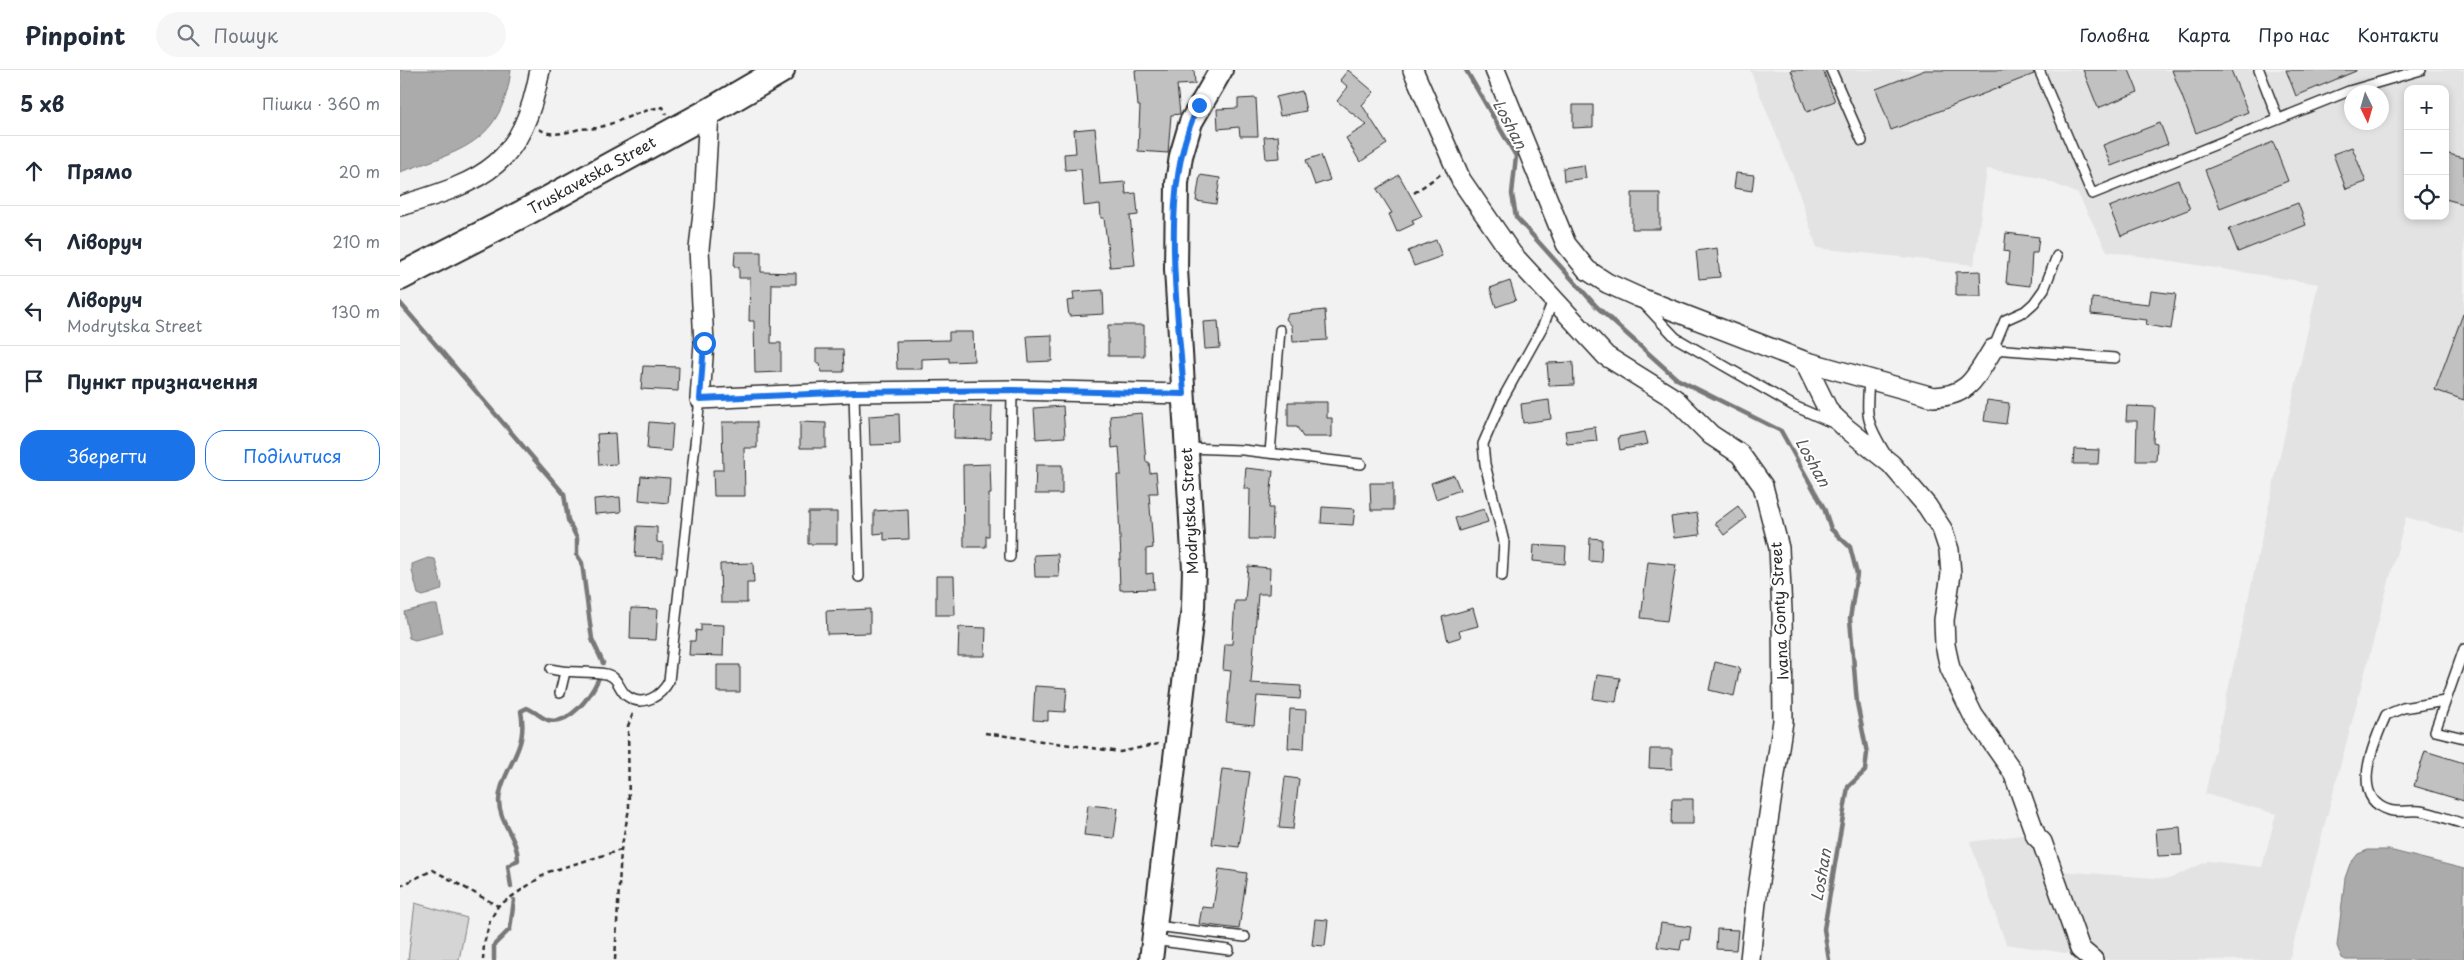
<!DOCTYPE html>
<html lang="uk">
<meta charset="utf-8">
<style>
body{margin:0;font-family:"Playpen Sans",sans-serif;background:#f6f6f7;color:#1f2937}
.controls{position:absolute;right:15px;top:15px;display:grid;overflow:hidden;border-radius:10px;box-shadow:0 2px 8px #0003}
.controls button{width:45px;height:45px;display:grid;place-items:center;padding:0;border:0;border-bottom:1px solid #e0e1e3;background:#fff;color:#1f2937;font:25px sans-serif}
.compass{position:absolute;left:1944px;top:15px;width:45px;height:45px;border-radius:50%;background:#fff;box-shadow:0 2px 8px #0003;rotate:175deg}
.stop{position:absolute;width:15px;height:15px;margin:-11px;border:4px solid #1a73e8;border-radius:50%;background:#fff}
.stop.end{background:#1a73e8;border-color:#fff;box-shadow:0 1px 5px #0008}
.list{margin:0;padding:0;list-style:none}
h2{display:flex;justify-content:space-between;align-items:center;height:65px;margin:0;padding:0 20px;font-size:21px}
h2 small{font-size:16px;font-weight:400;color:#747a83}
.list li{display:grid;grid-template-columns:32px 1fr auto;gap:15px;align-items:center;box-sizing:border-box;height:70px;padding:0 20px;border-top:1px solid #e0e1e3}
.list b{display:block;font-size:19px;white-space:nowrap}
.list p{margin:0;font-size:16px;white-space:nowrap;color:#747a83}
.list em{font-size:16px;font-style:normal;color:#747a83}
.actions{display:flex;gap:10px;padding:15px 20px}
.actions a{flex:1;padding:11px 0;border:1px solid #1a73e8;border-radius:20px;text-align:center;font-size:18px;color:#1a73e8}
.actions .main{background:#1a73e8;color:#fff}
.icon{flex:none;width:28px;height:28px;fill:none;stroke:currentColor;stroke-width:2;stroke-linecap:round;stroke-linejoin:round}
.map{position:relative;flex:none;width:2064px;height:890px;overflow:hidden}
header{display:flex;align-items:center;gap:30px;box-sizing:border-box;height:70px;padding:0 25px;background:#fff;border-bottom:1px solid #e0e1e3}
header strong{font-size:24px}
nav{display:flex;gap:28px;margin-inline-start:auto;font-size:18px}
.search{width:350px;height:45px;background:#f6f6f7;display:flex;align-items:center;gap:12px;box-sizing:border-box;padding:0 18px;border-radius:28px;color:#747a83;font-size:19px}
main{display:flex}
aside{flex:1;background:#fff}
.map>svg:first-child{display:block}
.built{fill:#e3e3e3;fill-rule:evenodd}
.green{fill:#d5d5d5;stroke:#808080}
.water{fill:#ababab;stroke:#787878}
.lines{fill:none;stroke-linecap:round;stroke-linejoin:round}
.stream{stroke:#787878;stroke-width:4.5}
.building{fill:#c1c1c1;stroke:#2b2b2b}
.service-casing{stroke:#2b2b2b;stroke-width:12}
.minor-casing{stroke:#2b2b2b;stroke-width:22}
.tertiary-casing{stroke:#2b2b2b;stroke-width:26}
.secondary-casing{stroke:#2b2b2b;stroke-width:30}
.path{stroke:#2b2b2b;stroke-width:2.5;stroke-dasharray:5 4;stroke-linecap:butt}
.service{stroke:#fff;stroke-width:9}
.minor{stroke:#fff;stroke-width:19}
.tertiary{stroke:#fff;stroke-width:22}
.secondary{stroke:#fff;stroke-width:26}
.route{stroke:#1a73e8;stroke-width:6}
.labels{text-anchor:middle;stroke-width:4;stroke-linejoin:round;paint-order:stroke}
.street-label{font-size:15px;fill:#2b2b2b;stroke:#fff}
.water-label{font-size:16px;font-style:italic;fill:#585858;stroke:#fff}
</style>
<header>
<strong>Pinpoint</strong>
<div class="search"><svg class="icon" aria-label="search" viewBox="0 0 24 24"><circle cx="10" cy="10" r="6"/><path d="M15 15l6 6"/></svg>Пошук</div>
<nav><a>Головна</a><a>Карта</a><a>Про нас</a><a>Контакти</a></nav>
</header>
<main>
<aside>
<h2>5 хв<small>Пішки · 360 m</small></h2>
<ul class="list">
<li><svg class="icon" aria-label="ahead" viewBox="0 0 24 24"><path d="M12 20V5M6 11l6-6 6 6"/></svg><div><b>Прямо</b></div><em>20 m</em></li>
<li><svg class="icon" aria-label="left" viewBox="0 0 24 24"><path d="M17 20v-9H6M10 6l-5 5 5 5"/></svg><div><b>Ліворуч</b></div><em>210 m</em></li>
<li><svg class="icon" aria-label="left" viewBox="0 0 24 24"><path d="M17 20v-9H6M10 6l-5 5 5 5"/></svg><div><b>Ліворуч</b><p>Modrytska Street</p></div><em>130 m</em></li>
<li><svg class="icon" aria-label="arrive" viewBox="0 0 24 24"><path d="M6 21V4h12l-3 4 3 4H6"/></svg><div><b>Пункт призначення</b></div></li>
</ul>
<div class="actions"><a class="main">Зберегти</a><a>Поділитися</a></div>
</aside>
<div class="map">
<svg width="2064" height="890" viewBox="0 0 2064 890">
<rect width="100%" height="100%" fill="#f2f2f2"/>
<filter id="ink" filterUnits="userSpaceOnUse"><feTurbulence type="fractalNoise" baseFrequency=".02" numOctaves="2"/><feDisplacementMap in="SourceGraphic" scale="10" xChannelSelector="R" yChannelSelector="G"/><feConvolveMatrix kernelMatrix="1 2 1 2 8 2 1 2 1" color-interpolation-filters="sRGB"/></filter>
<g filter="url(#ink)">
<path class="built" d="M1350 0H2064V464L2006 447 1889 890H1711L1606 874 1570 772 1643 762 1660 801 1769 809 1808 791 1862 797 1876 744 1805 724 1918 214 1707 181 1678 124 1641 108 1587 99 1574 195 1417 178 1396 114ZM2008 19H2045V146H2008ZM1952 22H1982V52H1952Z"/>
<path class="green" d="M15 833 67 848 59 890H8Z"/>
<path class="water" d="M0 0H111C102 73 60 81 0 102Z
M28 488 35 489 42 516 41 520 23 526 18 524 12 501V494Z
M31 535H37L43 563 15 570 9 568 4 542Z
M1968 780H1989L2064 799V890H1946L1942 888 1937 876 1945 808 1950 794 1958 784Z"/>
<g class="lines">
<path class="stream" d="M1066 0 1116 86 1112 124 1116 147 1197 237 1277 309 1381 361 1424 438 1431 459 1450 477 1457 504 1450 549 1457 633 1467 683 1465 701 1448 717 1424 859 1429 890
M0 233 164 424 168 450 177 468V485L182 493 192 569 203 593
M111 817 108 796 118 790C118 769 99 752 99 731 100 711 113 694 119 676 123 665 123 652 121 641L127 638C135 641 141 648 148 650 169 656 190 627 198 610
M94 890V875L110 859 114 830"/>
</g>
<path class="building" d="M735 0H794L795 14 777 15 780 44 771 45 768 83 738 81 740 36H738Z
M948 0 974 22 962 35 987 74 960 92 946 68 967 55 937 31 948 17 940 10Z
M1391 0H1423L1435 31 1407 42Z
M1525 0H1633L1634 4 1491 60 1476 19Z
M1683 0H1729L1738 22 1698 38Z
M1772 0H1831L1848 42 1796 63Z
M1886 0H1956V1L1896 26Z
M902 21 906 41 880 46 876 27Z
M856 28 858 66H840L839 57 818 59 817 39 838 38V29Z
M1173 35H1193V57L1173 58Z
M1760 53 1768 74 1711 96 1703 75Z
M695 58 700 114 725 112 726 124 736 123 738 145 730 146 735 195 710 197 704 148H701L700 134 684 136 681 99 665 100 664 84 676 83 674 60Z
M878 66 880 88 866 89 864 67Z
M1873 72 1888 111 1820 138 1805 100Z
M1952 77 1966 112 1946 119 1933 84Z
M2045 83 2064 88V134L2045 129Z
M921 85 930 110 915 115 906 90Z
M1184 95 1186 108 1164 111 1163 98Z
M1336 103 1354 105 1352 121 1334 118Z
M800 105 820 108 816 134 796 131Z
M999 105 1022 146 1012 150 1014 154 997 162 989 144 992 143 977 119Z
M1778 110 1790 139 1721 166 1709 137Z
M1232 123H1260V159H1232Z
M1898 133 1906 155 1838 182 1829 159Z
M1606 163 1639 167 1637 183H1632L1630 216 1606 213 1609 182 1604 181Z
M1036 170 1042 186 1014 196 1008 181Z
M1317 178 1320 207 1299 209 1296 181Z
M335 182H361V202L396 203V214H372L371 273H381V302L355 303 354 251H349L350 208H339V197H334Z
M1580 201 1581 226H1556V202Z
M1110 211 1116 230 1096 237 1090 218Z
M703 220 704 244 669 246 667 231 674 230 673 222Z
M1751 221 1776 224 1771 259 1746 255 1747 250 1691 244 1692 228 1749 234Z
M925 240 927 270 893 272 892 256 886 249 888 244Z
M2063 244H2064V330L2035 320Z
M818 251 820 278 805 279 803 252Z
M708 255H744V286H708Z
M549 262H573L574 291 549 292V288L522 289V299H497L496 271 549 270Z
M652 265V291L629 292 627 266Z
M416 279H443L444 302H421L420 293H416Z
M1173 292 1174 315 1149 316 1147 293Z
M243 296 279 297 278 321 241 319Z
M1149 330 1151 349 1123 353 1121 334Z
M1587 330 1609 333 1606 354 1584 351Z
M888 332H927V348H932V367H903L897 357H888Z
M555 335 592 336 591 369 554 368Z
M663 336 665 367 636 369 634 338Z
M1727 336 1755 337 1753 372 1757 373 1756 391H1736L1737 351H1726Z
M742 343 746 392H749L750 403 756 402 758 423H749L753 478 746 479V504L753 503 754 519 720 520 719 489H721L717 405H721L719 377 712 378 710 346Z
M499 344 500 374 470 375 469 346Z
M249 352 273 354 271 381 247 379Z
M322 352H357V378H344L345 426H314L313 400H323Z
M400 352 426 353V378H400Z
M1195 357 1197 371 1167 374 1165 361Z
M1245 362 1248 374 1220 380 1218 367Z
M215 363 217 394 199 395 197 364Z
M1674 379 1699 380 1698 394H1673Z
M590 394 591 424H589V466H586V477H564L563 395Z
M636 395H662V424H635Z
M846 398 873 401 869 438H873L872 469H849L850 419H844Z
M1054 405 1060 420 1036 429 1031 413Z
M241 406 270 408 268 433 239 430Z
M970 413H993V440H971Z
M220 427 221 442 195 444 194 429Z
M1338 436 1346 448 1324 465 1315 453Z
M922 437 955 439 953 455 921 453Z
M508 439 509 469 484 470V463L474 464V441Z
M1084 439 1088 452 1059 461 1055 448Z
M408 442H437V474H408Z
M1297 443 1300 465 1274 468 1271 447Z
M237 456 257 457V472L263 473V488L235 487Z
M1190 468 1202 469 1201 492 1189 491Z
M1134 475 1166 477 1165 494 1133 491Z
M658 484 659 507H635L634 485Z
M1248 492 1276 495 1267 551 1241 548Z
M353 493 354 513H347V533H321L320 494Z
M848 496 870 498 869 524H858L851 613 901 616 900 629 857 626 854 655 826 652 831 601 823 600 825 574H832L835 531H845Z
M536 506H554L555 545H536Z
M231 538 258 539 256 570 230 569Z
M1073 538 1078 556 1059 561 1061 567 1048 571 1042 547Z
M470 539V563L427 564 426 541Z
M301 554 324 555 323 586 289 585 290 571H295L296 560 301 561Z
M559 557 586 558 585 586H558Z
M1315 592 1340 598 1334 626 1309 620Z
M317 595H340V622H317Z
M1197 605 1220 608 1216 632 1193 629Z
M635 616 667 618 665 642 648 641V651L633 650Z
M890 639 906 640 904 679 888 678Z
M1250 679H1272V699L1249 698Z
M2025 681 2064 693V731L2014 716Z
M822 699 850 702 839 777 812 774Z
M885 707 899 709 893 759 879 758Z
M1272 729H1293V754H1271Z
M688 735 718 738 714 768 684 765Z
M1780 757 1782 785 1758 786 1756 759Z
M819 799 847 803 839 859 799 854 802 837 813 838Z
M915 849 928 850 925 876 912 875Z
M1261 853 1291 857 1289 870 1282 869 1280 880 1257 877Z
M1317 859 1338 860 1336 880 1316 879Z"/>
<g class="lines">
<defs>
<path id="service" d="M1431 0 1462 71
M1639 0 1692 124 1949 21 2021 0
M1859 0 1878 49
M1657 186 1644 219 1634 233 1625 241 1605 250 1593 279 1715 288
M1243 233 1276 268 1394 336 1433 353
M1469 311C1466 346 1466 351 1484 381
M454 322 459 507
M787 378 843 380 961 394
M870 383 880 260
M610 487 612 320
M1102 506 1104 472 1085 394 1083 374 1103 328 1143 256 1154 228
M2064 579 2035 661 2064 668
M151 599C169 604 188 600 206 604 219 607 218 619 227 626 243 638 261 626 269 611L300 329
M160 623 165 602
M2045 631 2003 638 1986 645C1975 670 1948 728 1989 740 1998 743 2010 740 2020 741 2034 743 2050 750 2064 754
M756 856 845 867
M753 870 829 880"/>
<path id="minor" d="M1013 0 1061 110 1112 184 1206 286 1275 329 1311 365 1340 384 1363 416 1379 478 1382 541 1383 651 1356 832 1350 890
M1095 0 1166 174 1187 200 1207 213 1238 227 1404 291 1533 327C1569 326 1575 308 1593 279
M309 42 304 133 299 179 304 273 300 329 454 322 612 320 784 324
M0 136C87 110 122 95 140 0
M1404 291 1429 342 1446 358 1491 394 1527 436 1542 459 1549 480 1551 504 1544 550 1545 575 1550 598 1573 645 1613 702 1636 766 1642 772 1680 879 1693 890"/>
<path id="tertiary" d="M751 890 793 537 794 499 776 199 777 113 781 86 791 52 821 0"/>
<path id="secondary" d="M0 207 124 143 309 42 381 0"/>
</defs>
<use href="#service" class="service-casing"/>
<use href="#minor" class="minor-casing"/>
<use href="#tertiary" class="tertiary-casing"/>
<use href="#secondary" class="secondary-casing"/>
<path class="path" d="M139 59C153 67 162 63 176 60 183 58 189 59 196 58 219 53 239 40 263 37L266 44
M1014 123 1041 104
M585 663 720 682 758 674
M0 816 33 800 98 836
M83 890 84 874 90 851 98 836 148 802 221 780
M215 890 221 780 229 739 228 656 234 641"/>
<use href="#service" class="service"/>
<use href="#minor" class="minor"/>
<use href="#tertiary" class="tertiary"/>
<use href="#secondary" class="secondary"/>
</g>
</g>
<g class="lines" filter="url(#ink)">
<path class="route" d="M304 273 300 329 454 322 612 320 784 324C778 236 758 115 799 35"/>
</g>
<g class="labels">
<g class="street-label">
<text transform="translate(192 106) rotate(-29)" y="5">Truskavetska Street</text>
<text transform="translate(790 441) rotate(-93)" y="5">Modrytska Street</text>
<text transform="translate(1380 541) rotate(-93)" y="5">Ivana Gonty Street</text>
</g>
<g class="water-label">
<text transform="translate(1110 54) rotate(62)" y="6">Loshan</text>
<text transform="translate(1413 392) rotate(61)" y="6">Loshan</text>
<text transform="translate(1421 805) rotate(-80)" y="6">Loshan</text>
</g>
</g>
</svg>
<div class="controls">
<button>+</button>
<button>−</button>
<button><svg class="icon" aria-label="locate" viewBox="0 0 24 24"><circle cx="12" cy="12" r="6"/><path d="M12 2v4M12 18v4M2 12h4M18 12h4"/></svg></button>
</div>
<svg class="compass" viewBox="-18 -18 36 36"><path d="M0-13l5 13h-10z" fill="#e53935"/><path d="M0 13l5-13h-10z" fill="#747a83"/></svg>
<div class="stop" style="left:304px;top:273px"></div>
<div class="stop end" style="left:799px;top:35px"></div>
</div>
</main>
